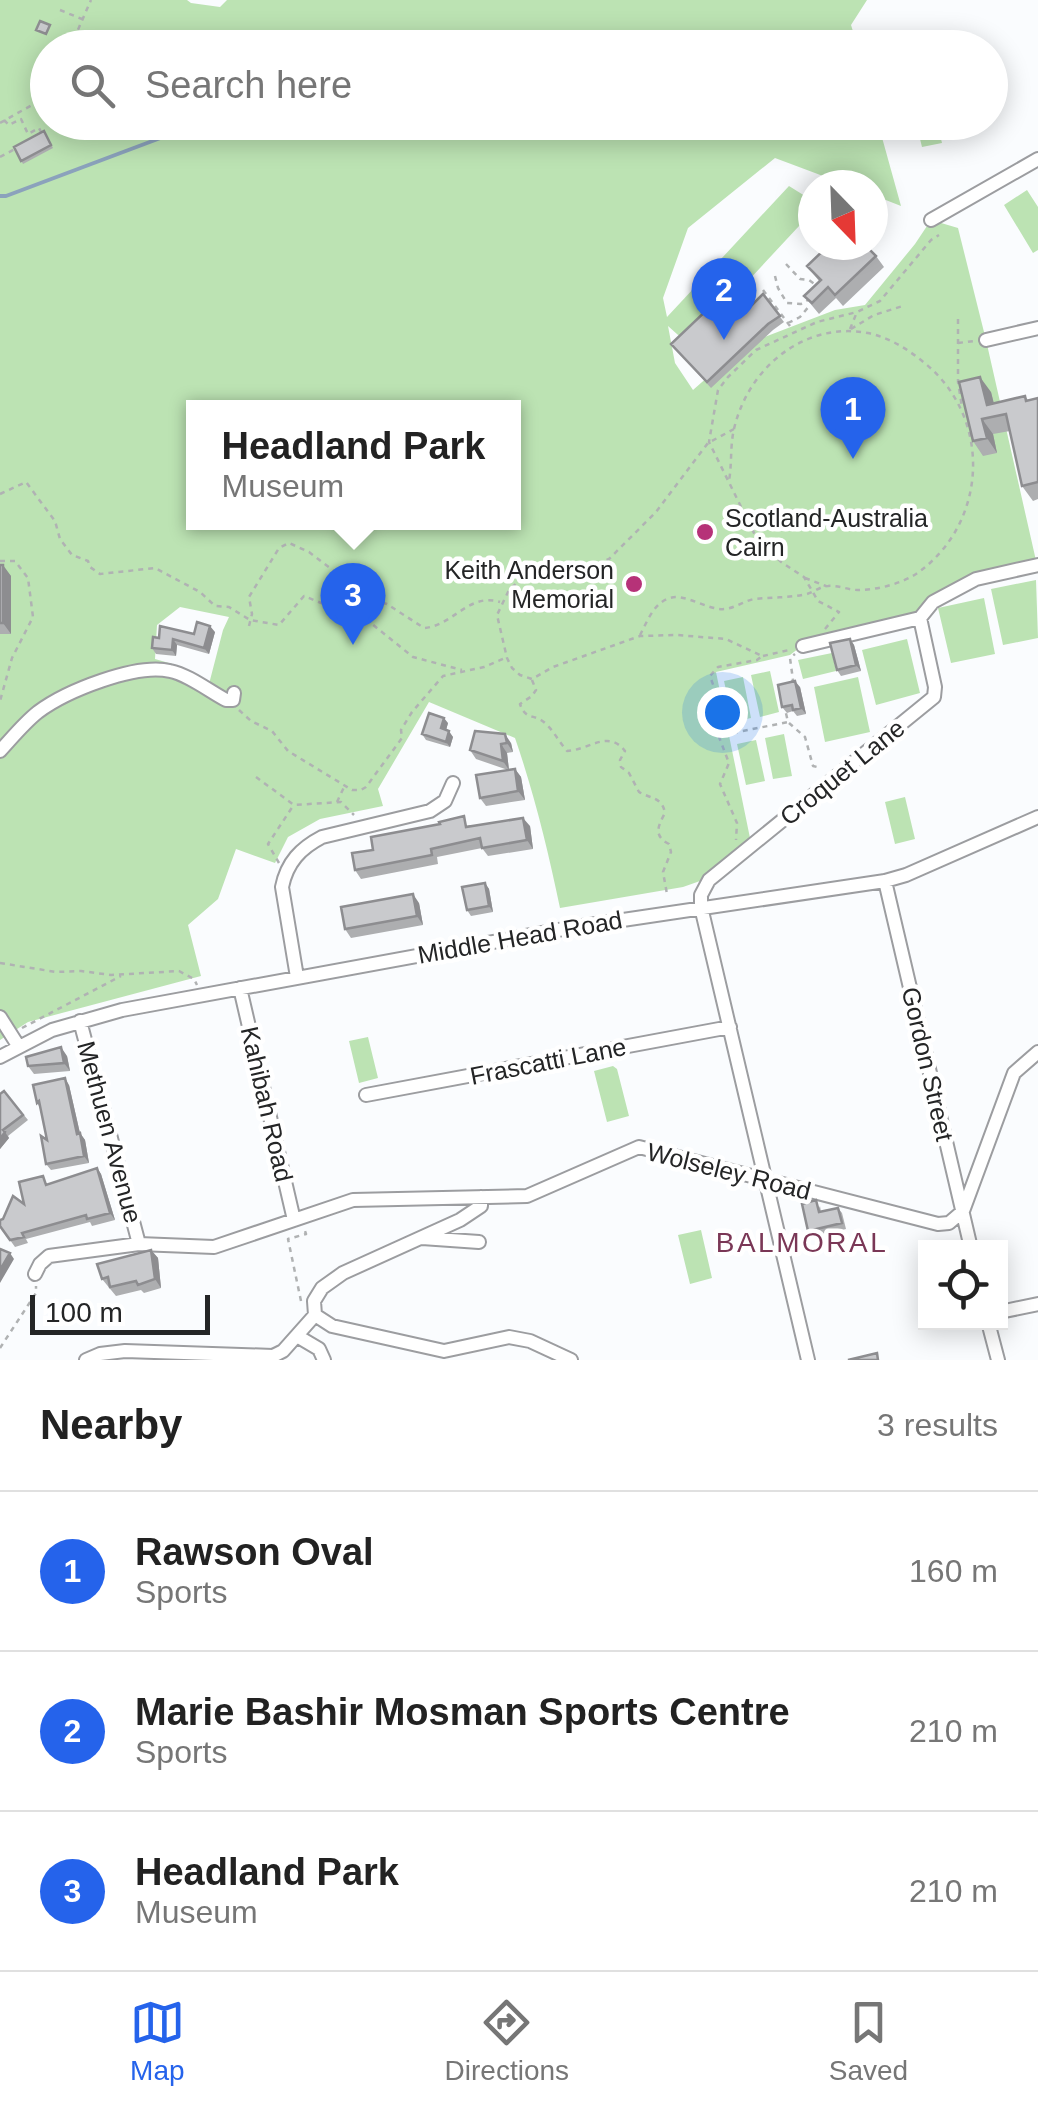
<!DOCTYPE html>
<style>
body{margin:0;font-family:Arial,sans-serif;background:#f2f2f2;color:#222}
.controls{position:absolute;right:30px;bottom:30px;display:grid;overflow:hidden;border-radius:0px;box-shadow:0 5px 25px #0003}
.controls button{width:90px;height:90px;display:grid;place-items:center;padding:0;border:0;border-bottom:2px solid #e0e0e0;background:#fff;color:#222;font:50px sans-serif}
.compass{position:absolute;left:798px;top:170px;width:90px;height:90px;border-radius:50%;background:#fff;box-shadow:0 5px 25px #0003;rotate:157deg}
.scale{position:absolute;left:30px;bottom:25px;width:180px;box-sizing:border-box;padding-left:10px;border:5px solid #242526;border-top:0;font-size:28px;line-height:35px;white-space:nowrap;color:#242526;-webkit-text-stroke:8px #fff;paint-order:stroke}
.you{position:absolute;left:722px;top:712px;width:35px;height:35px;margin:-25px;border:8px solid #fff;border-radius:50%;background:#1a73e8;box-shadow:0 0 0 15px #1a73e833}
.badge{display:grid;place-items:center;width:65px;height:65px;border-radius:50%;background:#2563eb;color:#fff;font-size:32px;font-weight:700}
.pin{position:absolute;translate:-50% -82px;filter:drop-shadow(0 2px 5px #0008)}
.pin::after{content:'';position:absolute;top:52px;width:35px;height:30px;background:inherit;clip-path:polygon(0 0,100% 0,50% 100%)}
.popup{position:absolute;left:186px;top:400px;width:335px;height:130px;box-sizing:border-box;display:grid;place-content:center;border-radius:0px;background:#fff;filter:drop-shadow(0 2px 8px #0005);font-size:32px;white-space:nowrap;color:#767676}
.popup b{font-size:38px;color:#222}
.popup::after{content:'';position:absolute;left:50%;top:100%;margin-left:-20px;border:20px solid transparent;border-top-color:#fff}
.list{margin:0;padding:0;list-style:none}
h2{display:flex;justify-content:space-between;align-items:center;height:130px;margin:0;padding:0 40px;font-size:42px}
h2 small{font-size:32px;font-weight:400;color:#767676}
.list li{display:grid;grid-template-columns:65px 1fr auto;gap:30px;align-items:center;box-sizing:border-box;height:160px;padding:0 40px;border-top:2px solid #e0e0e0}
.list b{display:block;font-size:38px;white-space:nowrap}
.list p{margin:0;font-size:32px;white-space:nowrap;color:#767676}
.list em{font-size:32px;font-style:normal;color:#767676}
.icon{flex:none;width:55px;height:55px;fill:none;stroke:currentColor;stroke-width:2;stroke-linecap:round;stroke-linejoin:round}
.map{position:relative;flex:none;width:1038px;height:1360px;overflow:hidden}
.search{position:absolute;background:#fff;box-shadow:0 5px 25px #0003;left:30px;right:30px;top:30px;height:110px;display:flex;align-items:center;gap:25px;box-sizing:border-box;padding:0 35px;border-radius:55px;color:#767676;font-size:38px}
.sheet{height:610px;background:#fff}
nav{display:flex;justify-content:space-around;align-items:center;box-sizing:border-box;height:140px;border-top:2px solid #e0e0e0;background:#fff;font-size:28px;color:#767676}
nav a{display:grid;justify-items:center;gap:5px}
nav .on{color:#2563eb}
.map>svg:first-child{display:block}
.green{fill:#bce3b3;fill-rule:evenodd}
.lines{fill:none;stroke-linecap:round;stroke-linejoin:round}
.stream{stroke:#8ba2bc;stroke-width:4}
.minor-casing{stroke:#9c9da0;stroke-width:16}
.path{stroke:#b0b2b3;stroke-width:2.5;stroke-dasharray:5 5;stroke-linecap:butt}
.minor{stroke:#fff;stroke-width:12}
.wall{fill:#adaeb0}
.shaded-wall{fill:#8d8d90}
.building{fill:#c9cacd;stroke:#8d8d90;stroke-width:2.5}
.poi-dot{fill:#b63278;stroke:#fff;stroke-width:4}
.labels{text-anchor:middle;stroke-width:9;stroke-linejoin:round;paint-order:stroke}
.poi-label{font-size:25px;fill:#242526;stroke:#fff;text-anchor:start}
.street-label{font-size:25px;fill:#242526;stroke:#fff}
.neighbourhood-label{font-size:28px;letter-spacing:2.5px;fill:#7a3756;stroke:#fff}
</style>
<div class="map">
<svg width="1038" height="1360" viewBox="0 0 1038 1360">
<rect width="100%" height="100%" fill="#fafcfe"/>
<path class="green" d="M0 0H187L191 3 220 7 227 0H867L851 25 858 47 48 48V122L878 123 901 206 873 195V185H847L775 158 688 228 663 298 667 317 789 186 813 201V211L732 298 687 343 668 326 675 363 693 390 744 345 835 310 865 305 915 244 931 220 958 228 986 340 1037 565 976 579 920 618 803 645 790 655 716 672 750 838 700 881 683 887 560 908C548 850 534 793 515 738L429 702 378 789 383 806 320 819 288 837 275 863 236 849 218 899 188 925 201 976 28 1022 0 1040ZM193 408H513V522H193ZM180 607 229 617 223 630 209 684 176 665 155 659 157 625Z
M916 123H937L942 143 922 147Z
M1027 190 1038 207V250L1033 253 1004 205Z
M1036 580 1038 638 1003 645 991 589Z
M984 598 995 654 951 663 938 608Z
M907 639 920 693 876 705 862 650Z
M832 653 836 671 803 679 798 660Z
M770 671 779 712 760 717 751 675Z
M743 677 751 718 733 722 724 681Z
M858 677 870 732 825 742 814 687Z
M784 734 792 776 773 779 765 738Z
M756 740 765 781 746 785 737 744Z
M905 797 915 839 895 844 885 802Z
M368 1037 378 1078 359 1083 349 1041Z
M613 1066 617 1069 629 1116 607 1122 594 1071Z
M701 1230 712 1278 690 1284 678 1235Z"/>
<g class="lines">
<path class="stream" d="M0 196H6L203 122"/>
<defs>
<path id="minor" d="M931 220 1038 159
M986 340 1038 328
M803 646 920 618 933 602 976 579 1038 565
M0 751C12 738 24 723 38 712 66 691 136 663 170 671 189 675 209 691 226 700H233L234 693
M885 881 971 1248
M297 977 282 887C287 862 301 848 322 837L430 811 445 801 453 783
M240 988 294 1220
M0 1017 19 1047
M80 1021 139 1244
M0 1057 52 1030 122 1010 569 928 885 881 906 875 1038 817
M366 1095 730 1027
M422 1238 479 1242
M35 1274 40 1264 49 1256 139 1244 214 1247 353 1200 527 1196 639 1147 938 1224 949 1223 963 1211 1014 1073 1038 1052
M1000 1312 1038 1304
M315 1315 332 1326 444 1351 509 1337 530 1341 571 1360
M315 1315 314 1301 322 1288 343 1273 460 1220 481 1206V1197
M988 1322 998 1360
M297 1336 319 1349 324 1360
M86 1360 100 1354 125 1351 273 1356 283 1351 315 1315
M808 1360 701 907V895L709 880 934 697 935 687 920 618"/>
</defs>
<use href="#minor" class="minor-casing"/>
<path class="path" d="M60 10 82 19
M70 48 91 0
M4 120 9 125 21 119 28 134 39 128 41 132
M0 123 48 96
M0 157 15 149
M786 264 800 279 809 280 816 285
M775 276 778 288 787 303 801 304 808 300
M763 290 793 330
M958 319V382L962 407
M788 323 800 317 810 305
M850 329 857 312 880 301 931 240 939 235
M851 329 874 315 903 306
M958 343 974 341
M734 429 708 443 656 512 609 559 595 564 564 568 531 577 519 581 509 590 497 615 507 658 512 668 520 675 532 679 553 667 640 636 677 635 726 639 762 656 757 660 718 667 710 676 716 693 709 711 729 763 720 784 737 823 736 840
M0 494 26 482 55 521 60 539 72 555 88 561 90 567 100 574 155 568 200 592 215 606 229 607 250 620 279 625 304 596 372 624 413 657 462 670
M0 561H15L28 578 33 617 12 658 0 701
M805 578 826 586
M369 622 367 609 371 601
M249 626 252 614 249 597 279 548 289 543 309 552 372 600 387 604 424 628C453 626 469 592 500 602
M825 629 839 612 818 601 804 577 781 562 755 535 709 442 718 390 728 377 756 350 817 322 857 312
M640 635C647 622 653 605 667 599 684 591 707 611 725 609 735 608 744 601 754 599 772 597 789 598 807 594 814 592 821 586 828 586 838 585 848 590 858 590 877 590 900 584 916 574 987 525 993 421 927 365 909 350 891 338 868 333 804 321 748 368 734 429 730 446 732 464 729 481
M763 656 789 650
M532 680 536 690 532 696 520 704C526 721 534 713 545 723 554 731 559 742 567 751 589 750 608 729 625 751L620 760 621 767 629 773 639 792C651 799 662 797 665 813 658 826 653 836 669 844L671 852 663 872 667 894
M791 683 793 680 790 658 795 654
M239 710 251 721 272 731 288 751 352 790H361L366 787 402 738 401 730 412 712 443 676 484 667 505 658
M789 723 805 737 813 766 817 767
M733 733 788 722 785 709
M256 777 294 805 341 802 354 815
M337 802 344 787
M279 863 268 844 293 806
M0 963 56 972 81 971 111 975 179 971 194 979 197 985
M22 1028 121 976
M301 1301 288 1239 306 1234 304 1228
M0 1348 36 1293V1286"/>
<use href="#minor" class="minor"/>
</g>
<path class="wall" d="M44 131 53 148 23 164 14 147Z
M876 256 884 267 843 306 836 298 819 314 804 296 819 281 807 266Z
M763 294 784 322 773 330 711 388 671 344 751 306Z
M991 392 994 404 1025 396 1028 400 1038 398V499L1033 501 1022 486 1010 431 993 434 997 453 983 456 973 441Z
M0 565 11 576V634H0Z
M215 632 209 654 177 645 176 656 156 654 152 648 159 638Z
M850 639 854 645 861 671 841 676 837 670Z
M800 687 806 714 797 716 793 711 787 713 782 707Z
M448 723 446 730 453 737 450 747 426 740 422 734Z
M511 743 513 752 507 753 509 770 515 769 521 777 525 800 486 806 480 798 508 770 476 759 470 750Z
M470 825V827L530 826 533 849 488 856 482 848 437 857 438 864 361 879 355 870 373 850Z
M485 883 489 889 493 912 471 916 467 910Z
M419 903 423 925 351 938 345 929Z
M67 1056 70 1071 34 1074 28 1066Z
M69 1085 80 1133 85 1140 89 1163 51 1170 46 1164 47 1140 41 1109 37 1103Z
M4 1091 28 1120 8 1136 9 1138 0 1149V1094Z
M97 1168 101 1174 115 1220 92 1226 90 1222 26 1239 28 1243 15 1247 0 1226 3 1219 48 1184Z
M820 1206 821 1212 838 1208 842 1213 846 1229 813 1237 808 1231Z
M151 1250 158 1258 161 1288 144 1293 141 1290 116 1296 102 1279Z"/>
<path class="shaded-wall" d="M980 377 991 392 997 416 987 405Z
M982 419 993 434 997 453 987 438Z
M3 565 11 576V634L3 623Z
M210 626 215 632 209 654 204 648Z
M173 639 177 645 176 656 172 650Z
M850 639 854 645 861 671 856 665Z
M795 681 800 687 806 714 801 708Z
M444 718 448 723 445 734 441 728Z
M449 731 453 737 450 747 446 742Z
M505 734 511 743 513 752 507 743Z
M501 744 507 753 509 770 503 761Z
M515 769 521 777 525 800 518 791Z
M523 818 530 826 533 849 527 840Z
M485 883 489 889 493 912 489 906Z
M413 894 419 903 423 925 417 916Z
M61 1047 67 1056 70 1071 64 1063Z
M65 1078 69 1085 81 1138 80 1133 85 1140 89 1163 84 1156 77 1134Z
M5 1132 9 1138 0 1149V1139Z
M97 1168 101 1174 115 1220 110 1213Z
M151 1250 158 1258 161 1288 155 1279Z
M10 1253 14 1259 0 1283V1270Z"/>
<path class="building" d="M40 21 50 25 46 34 36 30Z
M44 131 51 145 21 161 14 147Z
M829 245H865L876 256 835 295 828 287 812 303 804 296 821 280 807 266Z
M732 286 751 306 763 294 780 316 768 324 707 382 671 344Z
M980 377 987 405 1025 396 1026 401 1038 398V482L1022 486 1006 414 982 419 987 438 973 441 959 382Z
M0 565H3V623H0Z
M197 622 210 626 204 648 173 639 172 650 152 648 153 637 159 638 160 626 194 634Z
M850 639 856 665 837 670 830 643Z
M795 681 801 708 793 710 792 705 782 707 778 685Z
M429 713 444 718 441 728 449 731 446 742 422 734Z
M475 731 505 734 507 743 501 744 503 761 470 750Z
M515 769 518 791 480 798 476 775Z
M464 816 466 827 523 818 527 840 482 848 480 838 431 849 432 855 355 870 352 853 373 850 371 837 440 824 439 822Z
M485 883 489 906 467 910 462 887Z
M413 894 417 916 345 929 341 907Z
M61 1047 64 1063 28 1066 26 1057Z
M65 1078 77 1134 80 1133 84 1156 46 1164 41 1136 47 1140 39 1101 37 1103 33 1085Z
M4 1091 23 1115 3 1130 5 1132 0 1139V1094Z
M97 1168 110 1213 87 1219 86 1215 22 1233 24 1237 10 1240 0 1226V1220L3 1219 13 1196 24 1204 19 1182 43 1176 46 1185Z
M816 1200 819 1212 838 1208 842 1223 808 1231 802 1204Z
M0 1249 10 1253 0 1270Z
M151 1250 155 1279 138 1285 136 1281 110 1287 108 1277 102 1279 97 1264Z
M877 1353 878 1360H848Z"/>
<g class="poi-dot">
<circle cx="705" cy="532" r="10"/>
<circle cx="634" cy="584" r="10"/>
</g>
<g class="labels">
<g class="poi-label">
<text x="725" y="527">Scotland-Australia<tspan x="725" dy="29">Cairn</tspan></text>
<text x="614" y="579" text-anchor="end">Keith Anderson<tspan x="614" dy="29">Memorial</tspan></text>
</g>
<g class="street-label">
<text transform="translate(842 772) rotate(-39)" y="9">Croquet Lane</text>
<text transform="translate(520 937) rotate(-10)" y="9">Middle Head Road</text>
<text transform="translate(548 1061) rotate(-11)" y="9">Frascatti Lane</text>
<text transform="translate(928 1064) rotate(77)" y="9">Gordon Street</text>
<text transform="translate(267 1104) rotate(77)" y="9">Kahibah Road</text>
<text transform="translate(110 1132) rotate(75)" y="9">Methuen Avenue</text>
<text transform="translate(729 1171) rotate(14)" y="9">Wolseley Road</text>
</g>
<g class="neighbourhood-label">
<text x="802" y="1252">BALMORAL</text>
</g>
</g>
</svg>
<div class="controls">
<button><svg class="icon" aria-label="locate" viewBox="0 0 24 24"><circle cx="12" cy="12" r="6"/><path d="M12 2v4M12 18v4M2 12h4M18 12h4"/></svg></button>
</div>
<svg class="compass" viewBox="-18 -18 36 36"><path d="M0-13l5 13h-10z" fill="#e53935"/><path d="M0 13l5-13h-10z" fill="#767676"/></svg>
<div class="scale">100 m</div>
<div class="you"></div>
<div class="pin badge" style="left:853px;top:459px">1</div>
<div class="pin badge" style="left:724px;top:340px">2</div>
<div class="pin badge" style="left:353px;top:645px">3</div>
<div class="popup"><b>Headland Park</b>Museum</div>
<div class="search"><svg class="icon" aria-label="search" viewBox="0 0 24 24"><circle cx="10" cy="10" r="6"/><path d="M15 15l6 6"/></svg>Search here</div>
</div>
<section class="sheet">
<h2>Nearby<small>3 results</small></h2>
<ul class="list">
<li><span class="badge">1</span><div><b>Rawson Oval</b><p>Sports</p></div><em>160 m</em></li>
<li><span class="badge">2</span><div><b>Marie Bashir Mosman Sports Centre</b><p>Sports</p></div><em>210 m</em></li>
<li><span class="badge">3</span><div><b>Headland Park</b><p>Museum</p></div><em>210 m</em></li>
</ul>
</section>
<nav>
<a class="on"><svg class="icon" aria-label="map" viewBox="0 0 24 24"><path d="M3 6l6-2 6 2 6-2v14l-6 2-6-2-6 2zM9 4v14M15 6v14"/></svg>Map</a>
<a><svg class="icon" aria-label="directions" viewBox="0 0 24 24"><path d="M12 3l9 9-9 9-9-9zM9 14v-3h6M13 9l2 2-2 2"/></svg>Directions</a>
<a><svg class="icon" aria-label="saved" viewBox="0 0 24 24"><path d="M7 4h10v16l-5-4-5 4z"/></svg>Saved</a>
</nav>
